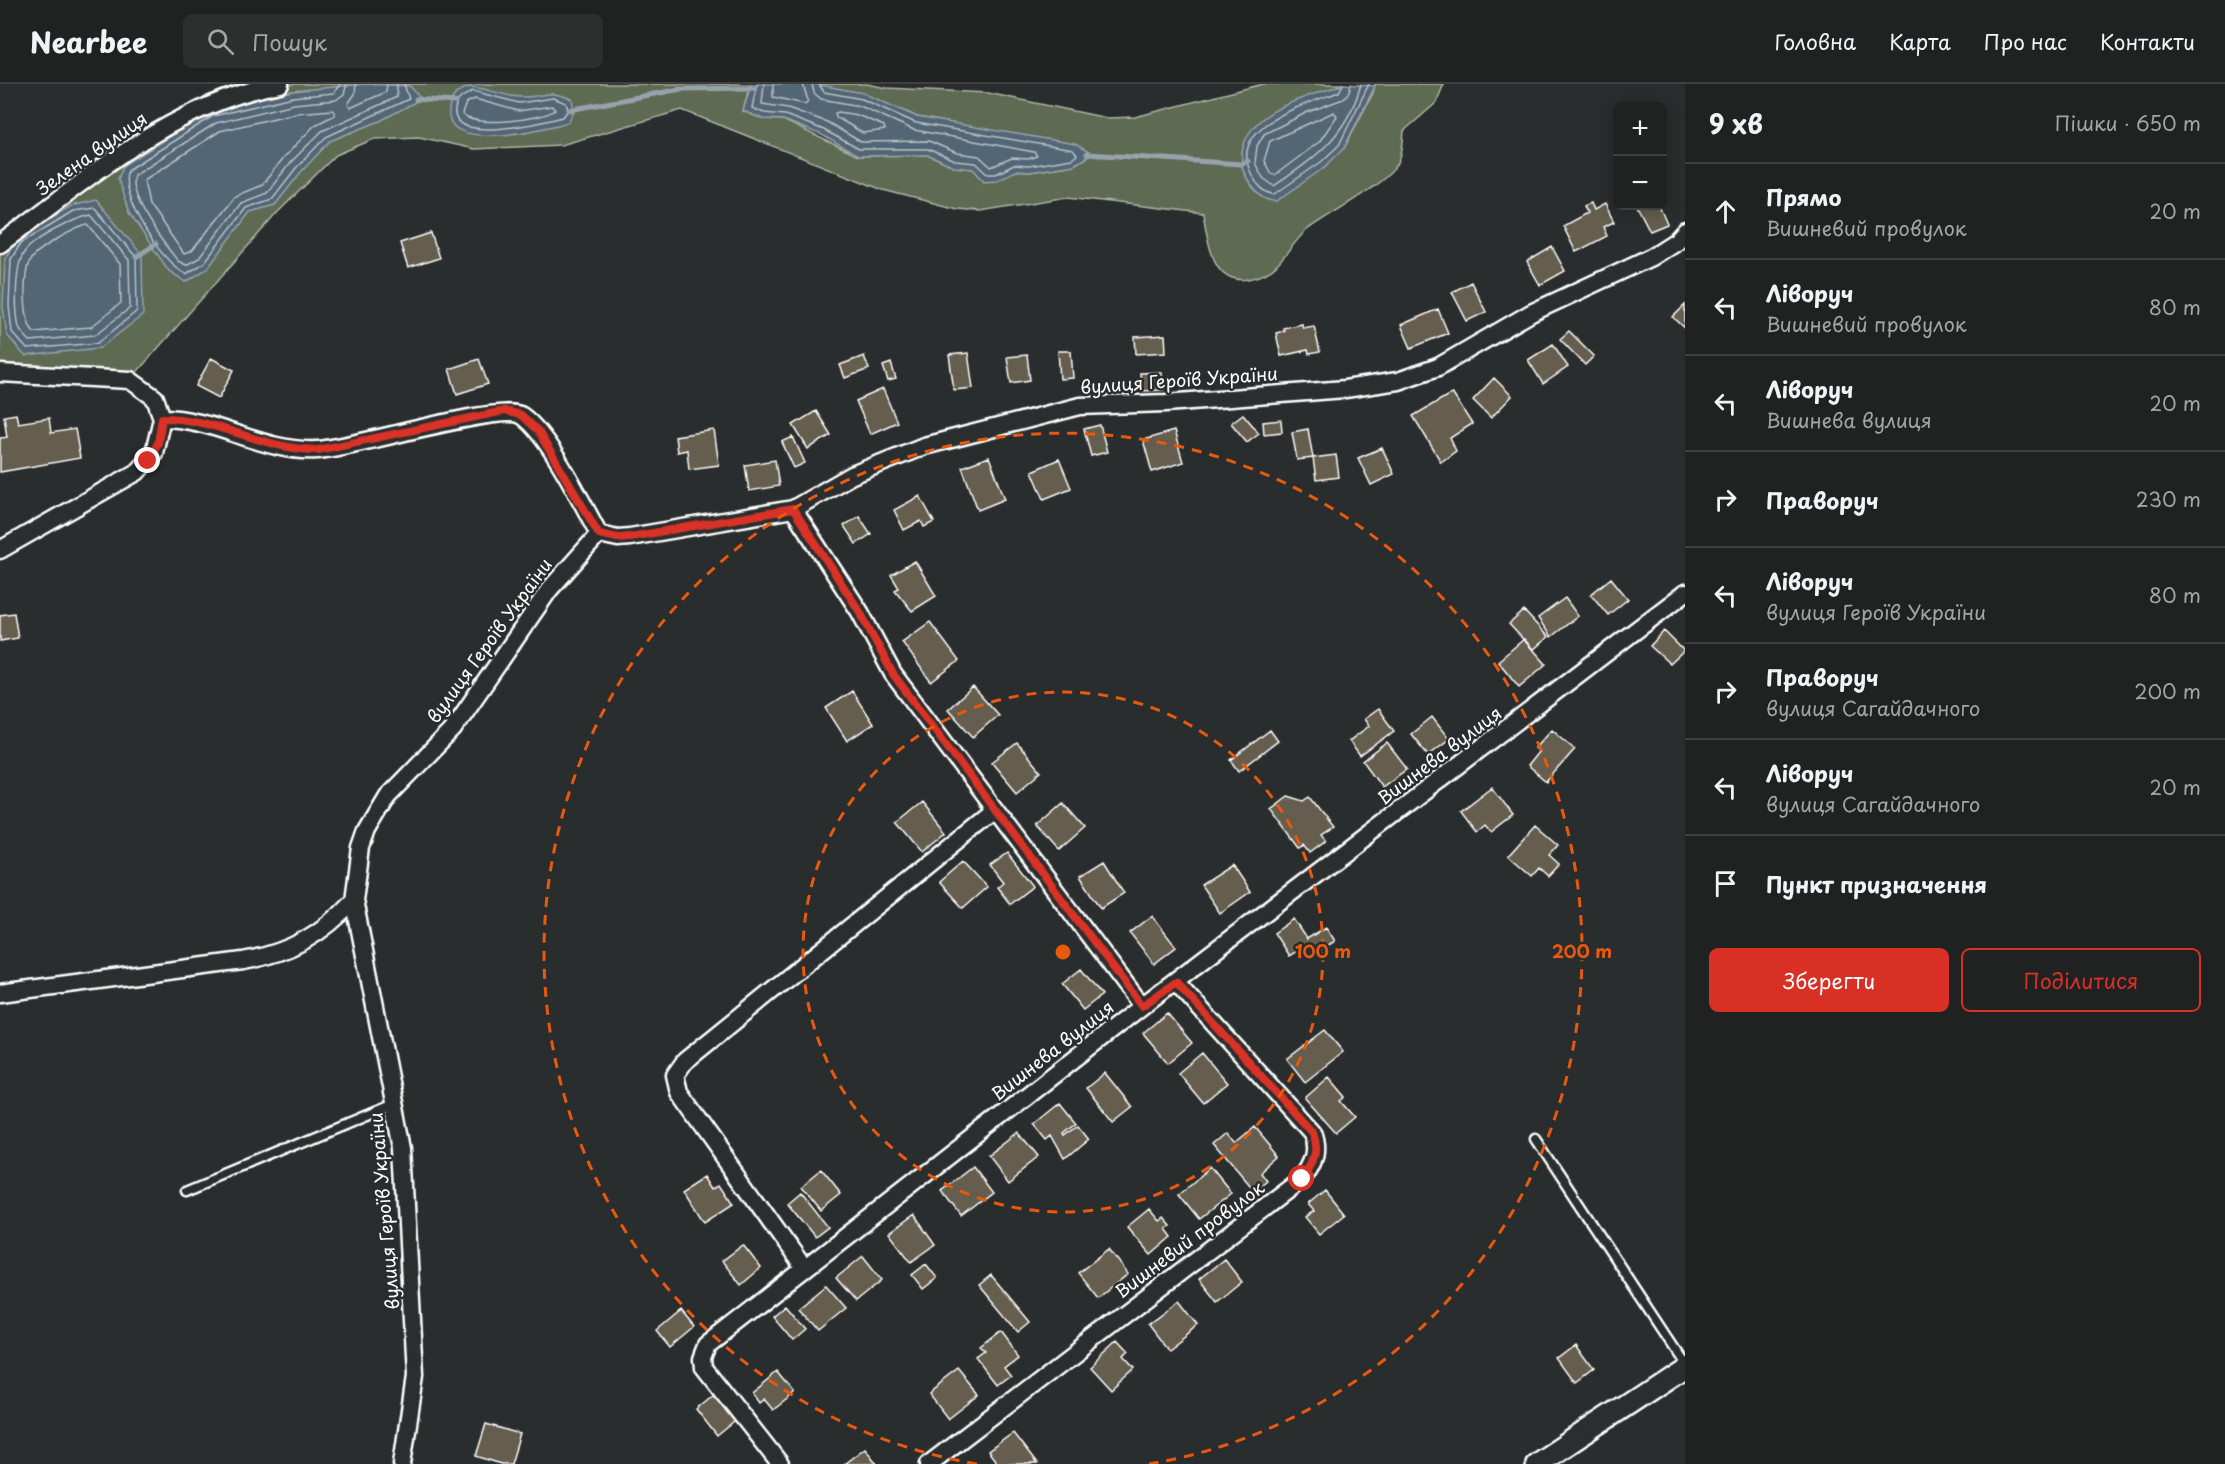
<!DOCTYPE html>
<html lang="uk">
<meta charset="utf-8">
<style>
body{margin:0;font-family:"Playpen Sans",sans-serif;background:#2d2f2f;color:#f1f3f6}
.controls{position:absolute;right:18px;top:18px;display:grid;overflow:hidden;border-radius:9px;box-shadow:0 3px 15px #0003}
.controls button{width:54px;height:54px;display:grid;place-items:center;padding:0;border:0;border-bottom:2px solid #3d3f40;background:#202222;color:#f1f3f6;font:30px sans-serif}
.stop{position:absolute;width:18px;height:18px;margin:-14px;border:4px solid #d93025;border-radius:50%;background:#fff}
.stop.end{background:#d93025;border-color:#fff;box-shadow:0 2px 6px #0008}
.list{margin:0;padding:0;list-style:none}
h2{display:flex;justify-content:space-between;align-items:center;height:78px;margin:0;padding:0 24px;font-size:26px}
h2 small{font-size:20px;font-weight:400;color:#a2a4a5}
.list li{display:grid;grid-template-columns:39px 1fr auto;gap:18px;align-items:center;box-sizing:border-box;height:96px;padding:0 24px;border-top:2px solid #3d3f40}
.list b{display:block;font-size:22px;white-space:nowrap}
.list p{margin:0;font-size:20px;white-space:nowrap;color:#a2a4a5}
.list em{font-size:20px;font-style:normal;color:#a2a4a5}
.actions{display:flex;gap:12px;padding:18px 24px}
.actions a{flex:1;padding:14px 0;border:2px solid #d93025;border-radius:9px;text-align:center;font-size:21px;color:#d93025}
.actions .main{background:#d93025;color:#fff}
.icon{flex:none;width:33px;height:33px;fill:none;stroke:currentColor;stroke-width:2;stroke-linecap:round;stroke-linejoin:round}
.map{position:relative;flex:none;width:1685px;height:1380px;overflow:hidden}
header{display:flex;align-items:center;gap:36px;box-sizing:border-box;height:84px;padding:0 30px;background:#202222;border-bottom:2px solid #3d3f40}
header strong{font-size:28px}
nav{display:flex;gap:33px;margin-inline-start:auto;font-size:21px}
.search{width:420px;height:54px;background:#2d2f2f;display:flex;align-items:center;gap:15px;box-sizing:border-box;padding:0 21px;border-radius:9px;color:#a2a4a5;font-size:22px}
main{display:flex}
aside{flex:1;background:#202222}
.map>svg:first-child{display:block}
.green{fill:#5f6b52;stroke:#afb5a8;stroke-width:1.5}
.water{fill:#526675;stroke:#97a3ac;stroke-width:1.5}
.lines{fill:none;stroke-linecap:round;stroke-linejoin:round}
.shore{stroke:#bac2c8;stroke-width:1.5}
.stream{stroke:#97a3ac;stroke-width:5}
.building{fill:#655d4d;stroke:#fff;stroke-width:1.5}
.service-casing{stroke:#fff;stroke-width:13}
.minor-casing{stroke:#fff;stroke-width:21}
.tertiary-casing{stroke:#fff;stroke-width:26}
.service{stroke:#2a2d2e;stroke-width:8}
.minor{stroke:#2a2d2e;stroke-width:16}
.tertiary{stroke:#2a2d2e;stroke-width:21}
.route{stroke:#d93025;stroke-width:8}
.ring{fill:none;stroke:#e8590c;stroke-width:3;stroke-dasharray:10 8}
.labels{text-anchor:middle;stroke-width:5;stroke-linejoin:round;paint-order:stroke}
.street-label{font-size:18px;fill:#fff;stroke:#2a2d2e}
.centre{fill:#e8590c;stroke:#2a2d2e;stroke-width:3}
.ring-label{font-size:18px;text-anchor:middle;font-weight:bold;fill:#e8590c;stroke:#2a2d2e;stroke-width:5;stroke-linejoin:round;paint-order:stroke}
</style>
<header>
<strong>Nearbee</strong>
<div class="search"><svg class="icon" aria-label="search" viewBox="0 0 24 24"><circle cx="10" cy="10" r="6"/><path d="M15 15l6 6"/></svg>Пошук</div>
<nav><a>Головна</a><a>Карта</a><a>Про нас</a><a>Контакти</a></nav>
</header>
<main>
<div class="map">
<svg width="1685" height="1380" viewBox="0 0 1685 1380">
<rect width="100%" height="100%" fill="#2a2d2e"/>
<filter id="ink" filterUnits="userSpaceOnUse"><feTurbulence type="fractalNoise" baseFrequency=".0167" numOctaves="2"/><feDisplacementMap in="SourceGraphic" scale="12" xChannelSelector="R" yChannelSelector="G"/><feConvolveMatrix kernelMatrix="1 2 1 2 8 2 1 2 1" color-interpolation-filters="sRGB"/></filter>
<g filter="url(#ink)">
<path class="green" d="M280 0H750L743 27 763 35 783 36 858 72 927 71 954 83 973 84 997 96 1015 87 1029 88 1074 81 1092 70 1039 55 917 33 898 24 814 0H867L887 4 988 9 1107 34 1135 33 1263 0H1344C1303 15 1226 34 1245 92L1344 64 1373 9 1375 0H1444L1436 19 1404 47C1403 57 1403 69 1398 79 1388 99 1328 130 1307 146 1295 156 1288 170 1277 181 1271 188 1259 193 1249 195 1211 201 1208 156 1203 129L1068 113 980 127 957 125 883 106 682 26 561 61 474 65 419 53 374 55 336 71 278 128 130 296 0 289V160L127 67Z"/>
<path class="water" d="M365 0 410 2 421 15 380 37 330 57 301 88 275 121 250 128 208 184 186 198 169 187 129 129 118 95 123 82 211 26 292 7Z
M751 0H814L863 9 917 33 1075 60 1092 70 1074 81 1029 88 1015 87 997 96 984 97 973 85 954 83 927 71 858 72 822 51 783 36 763 35 743 27Z
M1344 0 1375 2 1344 64 1325 83 1277 117C1264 118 1254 106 1248 96 1242 87 1241 80 1242 69 1247 25 1308 13 1344 0Z
M469 3C486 3 503 13 521 13 546 13 545 5 572 15L574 27 568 38C545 45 444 70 449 26 450 13 457 7 469 3Z
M96 116 142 171 143 231 100 264 25 272 7 251 3 223 5 174 17 155 71 122Z"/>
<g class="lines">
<path class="shore" d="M340 0 334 9 293 13 213 32 128 86C117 112 162 179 186 190L204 179 246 124 272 115 296 84 326 53 409 15 404 0
M347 0 344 10 336 16 294 20 216 39 134 91C126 112 165 161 178 177L186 181 199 174 241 119 267 109 290 79 322 47 397 13V0
M356 0 355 10 348 20 350 24 386 8 387 0
M757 0 752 24 764 29 785 31 824 46 859 65H928L955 77 976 79 988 90H996L1014 81 1029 82 1072 75 1077 71 1073 66 916 39 862 15 824 8 819 0
M764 0 762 20 788 24 827 38 861 58 929 57 957 69 979 72 991 83 1012 74 1028 75 1037 72 1034 68 914 46 860 22 821 15 814 9 812 0
M773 0V13L805 20 808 17 803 0
M1343 0 1339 8C1307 20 1225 41 1252 91 1256 100 1265 110 1275 110L1321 78 1339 61 1369 0
M1351 0 1349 8 1343 15 1308 28 1264 50 1257 62 1255 79 1263 94 1274 102C1316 73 1347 52 1361 0
M473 7 519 19 553 14 566 19 568 26 563 33C544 38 451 61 455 26 456 14 464 12 473 7Z
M475 15 518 27 552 22 555 26C542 36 472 44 462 30L466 19Z
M333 26 335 31 315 41 284 73 262 101 235 112 192 167 184 170 149 120 144 96 220 47 296 29Z
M839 28 857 31 884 42 885 46 863 49 836 33 835 29Z
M1334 28 1337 32 1319 58 1275 91 1271 90 1264 77 1270 57Z
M95 124 136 173 137 227 98 259 27 265 12 248 9 222 11 175 21 159 73 127Z
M91 131 129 176 130 224 95 251 30 257C26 253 21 248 19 243 15 225 14 179 26 166 37 153 75 134 91 131Z
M88 141 120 180 121 219 91 243 34 248C23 237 22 187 31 175 37 165 76 143 88 141Z"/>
<path class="stream" d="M416 15 455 18
M569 26 681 5 755 4
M1087 70 1241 80 1248 77
M136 173 156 160"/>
</g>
<path class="building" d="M1591 119 1594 126 1605 120 1614 138 1603 143 1607 152 1576 168 1563 142 1587 129 1584 122Z
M1637 122H1659L1667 140 1650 147Z
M431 149 439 174 408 184 400 159Z
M1552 163 1565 187 1540 201 1527 178Z
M1471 198 1486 228 1467 237 1452 208Z
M1685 221V244L1673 233Z
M1438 225 1448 249 1411 264 1401 241Z
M1302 240 1303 244 1314 242 1320 268 1309 270 1308 266 1281 272 1276 249 1284 247 1283 244Z
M1569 247 1594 272 1585 281 1560 255Z
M1165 251 1166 268 1136 270 1135 253Z
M1553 260 1568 283 1543 300 1528 276Z
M1058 267H1071L1073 294 1060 295Z
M968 269 973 304 954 306 949 271Z
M1027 271 1030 296 1011 299 1007 273Z
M864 272 869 285 845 294 840 281Z
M211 274 234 286 219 314 196 302Z
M479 275 488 300 457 310 449 285Z
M891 279 896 295 888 297 883 282Z
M1162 288 1163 306 1141 307 1140 289Z
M1494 294 1512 312 1491 334 1473 316Z
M883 305 897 338 870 350 856 317Z
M1452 309 1472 340 1450 354 1456 367 1441 378 1413 332Z
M816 327 831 351 808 365 793 341Z
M16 330 18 339 49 334 51 349 75 345 80 374 0 388V354L7 353 4 332Z
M1243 330 1259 349 1247 358 1231 339Z
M1281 336 1282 348 1264 350 1263 338Z
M1100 341 1107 368 1091 372 1084 345Z
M1308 345 1313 374 1297 376 1292 348Z
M714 346 719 381 689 385 687 366 677 368 675 352Z
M1174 347 1183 378 1152 388 1143 356Z
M793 353 805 379 794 384 782 358Z
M1382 364 1394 390 1371 401 1358 374Z
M1336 371 1339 393 1316 396 1313 374Z
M989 373 1005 415 978 426 962 383Z
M1059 375 1071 404 1044 415 1032 387Z
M775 376 779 402 749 407 745 381Z
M920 412 934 438 924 443 921 437 904 446 894 426Z
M859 432 871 450 856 460 844 442Z
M915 477 936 512 912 527 895 506 899 504 891 491Z
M1611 494 1628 515 1608 531 1591 510Z
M1565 514 1578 532 1551 553 1538 534Z
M1524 527 1548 553 1533 566 1509 540Z
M14 529 18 554 0 557V531Z
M930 538 959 577 931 598 902 558Z
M1664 547 1684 567 1670 580 1650 562Z
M1524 555 1546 580 1519 603 1498 577Z
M973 603 998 631 973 653 948 625Z
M852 607 873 640 847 657 826 624Z
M1378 625 1394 647 1360 672 1349 657 1369 642 1364 635Z
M1432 633 1449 655 1428 671 1411 650Z
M1552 645 1575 665 1546 698 1527 682 1539 667 1535 664Z
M1270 646 1278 657 1239 687 1231 676Z
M1017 659 1041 688 1017 708 992 678Z
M1387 659 1407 685 1382 703 1363 677Z
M1492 703 1513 731 1491 748 1485 741 1477 748 1461 727Z
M1288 712 1304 717 1310 713 1333 743 1321 751 1326 757 1310 769 1304 761 1300 764 1271 725Z
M922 718 946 748 922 768 897 738Z
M1063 719 1085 744 1059 767 1037 742Z
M1535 741 1558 761 1549 771 1559 780 1548 792 1539 784 1532 792 1508 771Z
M1007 769 1033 802 1010 820 997 803 1003 798 990 781Z
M963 777 987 803 963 824 939 798Z
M1104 777 1124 809 1101 824 1080 792Z
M1232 781 1250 808 1220 829 1201 801Z
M1152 832 1176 863 1154 880 1130 849Z
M1294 835 1307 855 1326 843 1335 857 1314 870 1308 860 1289 872 1274 849Z
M1081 885 1102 911 1083 926 1062 900Z
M1167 929 1192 959 1168 979 1143 949Z
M1325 946 1343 968 1305 998 1287 975Z
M1202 969 1227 999 1203 1019 1178 989Z
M1105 989 1132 1023 1113 1038 1086 1004Z
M1329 993 1346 1013 1341 1017 1355 1033 1336 1049 1305 1014Z
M1060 1019 1076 1039 1064 1049 1065 1051 1078 1041 1089 1055 1065 1075 1052 1052 1047 1056 1034 1040Z
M1255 1043 1279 1072 1260 1089 1266 1097 1253 1108 1214 1061 1228 1049 1236 1059Z
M1019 1049 1039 1073 1008 1097 989 1072Z
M973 1083 992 1108 961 1132 942 1107Z
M1210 1084 1231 1110 1199 1135 1179 1110Z
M821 1086 841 1111 821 1127 801 1102Z
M707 1090 715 1103 721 1099 734 1119 705 1138 684 1105Z
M1325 1106 1344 1130 1319 1150 1305 1133 1314 1127 1308 1120Z
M800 1108 828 1143 815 1153 787 1119Z
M1149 1125 1159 1137 1163 1134 1170 1142 1166 1145 1172 1153 1151 1171 1127 1143Z
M914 1131 935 1161 911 1178 889 1149Z
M743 1161 761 1184 741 1201 722 1177Z
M1109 1165 1128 1190 1098 1214 1078 1189Z
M863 1172 882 1196 856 1217 836 1194Z
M1224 1175 1242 1198 1217 1218 1199 1195Z
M926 1180 937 1194 923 1205 912 1191Z
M991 1191 1030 1238 1018 1248 979 1201Z
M826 1201 846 1224 818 1247 798 1224Z
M1179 1217 1198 1241 1167 1265 1148 1240Z
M785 1221 805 1245 792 1256 772 1232Z
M681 1227 694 1243 670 1263 657 1247Z
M1001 1248 1018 1271 1004 1282 1011 1291 998 1301 978 1275 986 1269 981 1264Z
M1117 1258 1128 1270 1123 1275 1133 1286 1111 1306 1090 1283Z
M1576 1261 1594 1286 1577 1299 1559 1274Z
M959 1287 979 1311 948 1335 929 1310Z
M778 1288 795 1309 773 1326 764 1315 759 1319 752 1309Z
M718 1307 739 1334 717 1352 696 1325Z
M486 1340 520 1350 511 1380H501L476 1372Z
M1013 1349 1037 1380H998L988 1367Z
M865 1364 877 1380H844Z"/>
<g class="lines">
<defs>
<path id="service" d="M1536 1055 1685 1281
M187 1106 396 1019"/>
<path id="minor" d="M0 160C87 96 171 20 280 0
M0 289 130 296 155 314 162 334C215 334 264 369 317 366 355 364 502 318 522 332 549 351 582 419 599 450
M793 425 860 528 893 590 1142 922
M0 466 137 388 154 369 162 334
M0 909 243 877C289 869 322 851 354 816
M804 1184 679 1008 675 991 685 977 995 726
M402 1380 415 1293 403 1064 354 816 361 764 367 747 388 712 453 645 549 506 599 450 618 454 630 453 793 425 852 391 924 362 1080 322 1166 319 1345 305 1398 297 1438 283 1531 229 1651 173 1676 157 1685 147
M780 1380 704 1283 703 1273 708 1260 1142 922 1685 509
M929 1380 1302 1095C1314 1080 1319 1066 1312 1048L1176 898"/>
<path id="tertiary" d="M1537 1380 1685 1282"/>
</defs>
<use href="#service" class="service-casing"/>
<use href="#minor" class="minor-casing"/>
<use href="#tertiary" class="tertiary-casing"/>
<use href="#service" class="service"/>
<use href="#minor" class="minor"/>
<use href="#tertiary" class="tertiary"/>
</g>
</g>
<g class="lines" filter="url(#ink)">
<path class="route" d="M148 377 158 359 162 334C216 334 264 366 318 366L504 327 521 331 538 347 599 450 618 454 630 453 793 425 860 528 893 590 1142 922 1176 898 1312 1048C1319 1066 1314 1080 1302 1095"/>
</g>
<g class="ring">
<circle cx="1063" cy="868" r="260"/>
<path d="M977 1380A519 519 0 1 1 1149 1380"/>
</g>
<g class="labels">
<g class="street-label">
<text transform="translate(92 70) rotate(-35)" y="6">Зелена вулиця</text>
<text transform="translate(1179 297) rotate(-4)" y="6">вулиця Героїв України</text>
<text transform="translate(490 557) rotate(-54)" y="6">вулиця Героїв України</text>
<text transform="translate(1440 672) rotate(-37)" y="6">Вишнева вулиця</text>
<text transform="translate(1053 967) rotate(-38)" y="6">Вишнева вулиця</text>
<text transform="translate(385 1127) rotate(-95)" y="6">вулиця Героїв України</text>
<text transform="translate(1190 1156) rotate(-37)" y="6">Вишневий провулок</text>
</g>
</g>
<circle cx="1063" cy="868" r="9" class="centre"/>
<g class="ring-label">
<text x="1323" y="874">100 m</text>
<text x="1582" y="874">200 m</text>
</g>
</svg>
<div class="controls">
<button>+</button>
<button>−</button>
</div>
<div class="stop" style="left:1302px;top:1095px"></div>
<div class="stop end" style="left:148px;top:377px"></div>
</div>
<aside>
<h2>9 хв<small>Пішки · 650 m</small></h2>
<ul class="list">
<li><svg class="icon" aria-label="ahead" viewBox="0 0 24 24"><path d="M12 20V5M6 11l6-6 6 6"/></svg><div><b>Прямо</b><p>Вишневий провулок</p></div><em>20 m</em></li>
<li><svg class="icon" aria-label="left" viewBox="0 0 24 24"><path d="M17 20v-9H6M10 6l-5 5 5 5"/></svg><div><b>Ліворуч</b><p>Вишневий провулок</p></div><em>80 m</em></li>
<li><svg class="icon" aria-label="left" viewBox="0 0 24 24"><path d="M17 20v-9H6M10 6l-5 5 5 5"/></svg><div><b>Ліворуч</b><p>Вишнева вулиця</p></div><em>20 m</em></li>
<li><svg class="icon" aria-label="right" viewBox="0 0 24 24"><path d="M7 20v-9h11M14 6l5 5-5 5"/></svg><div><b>Праворуч</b></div><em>230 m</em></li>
<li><svg class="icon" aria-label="left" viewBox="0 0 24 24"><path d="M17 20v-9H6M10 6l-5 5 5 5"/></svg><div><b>Ліворуч</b><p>вулиця Героїв України</p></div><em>80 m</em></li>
<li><svg class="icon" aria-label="right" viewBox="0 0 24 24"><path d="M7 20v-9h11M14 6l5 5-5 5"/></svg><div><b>Праворуч</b><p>вулиця Сагайдачного</p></div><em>200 m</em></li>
<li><svg class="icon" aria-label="left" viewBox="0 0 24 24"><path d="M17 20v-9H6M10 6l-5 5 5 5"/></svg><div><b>Ліворуч</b><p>вулиця Сагайдачного</p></div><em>20 m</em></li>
<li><svg class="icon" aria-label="arrive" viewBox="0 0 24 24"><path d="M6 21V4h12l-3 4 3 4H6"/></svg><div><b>Пункт призначення</b></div></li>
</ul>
<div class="actions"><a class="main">Зберегти</a><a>Поділитися</a></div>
</aside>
</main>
